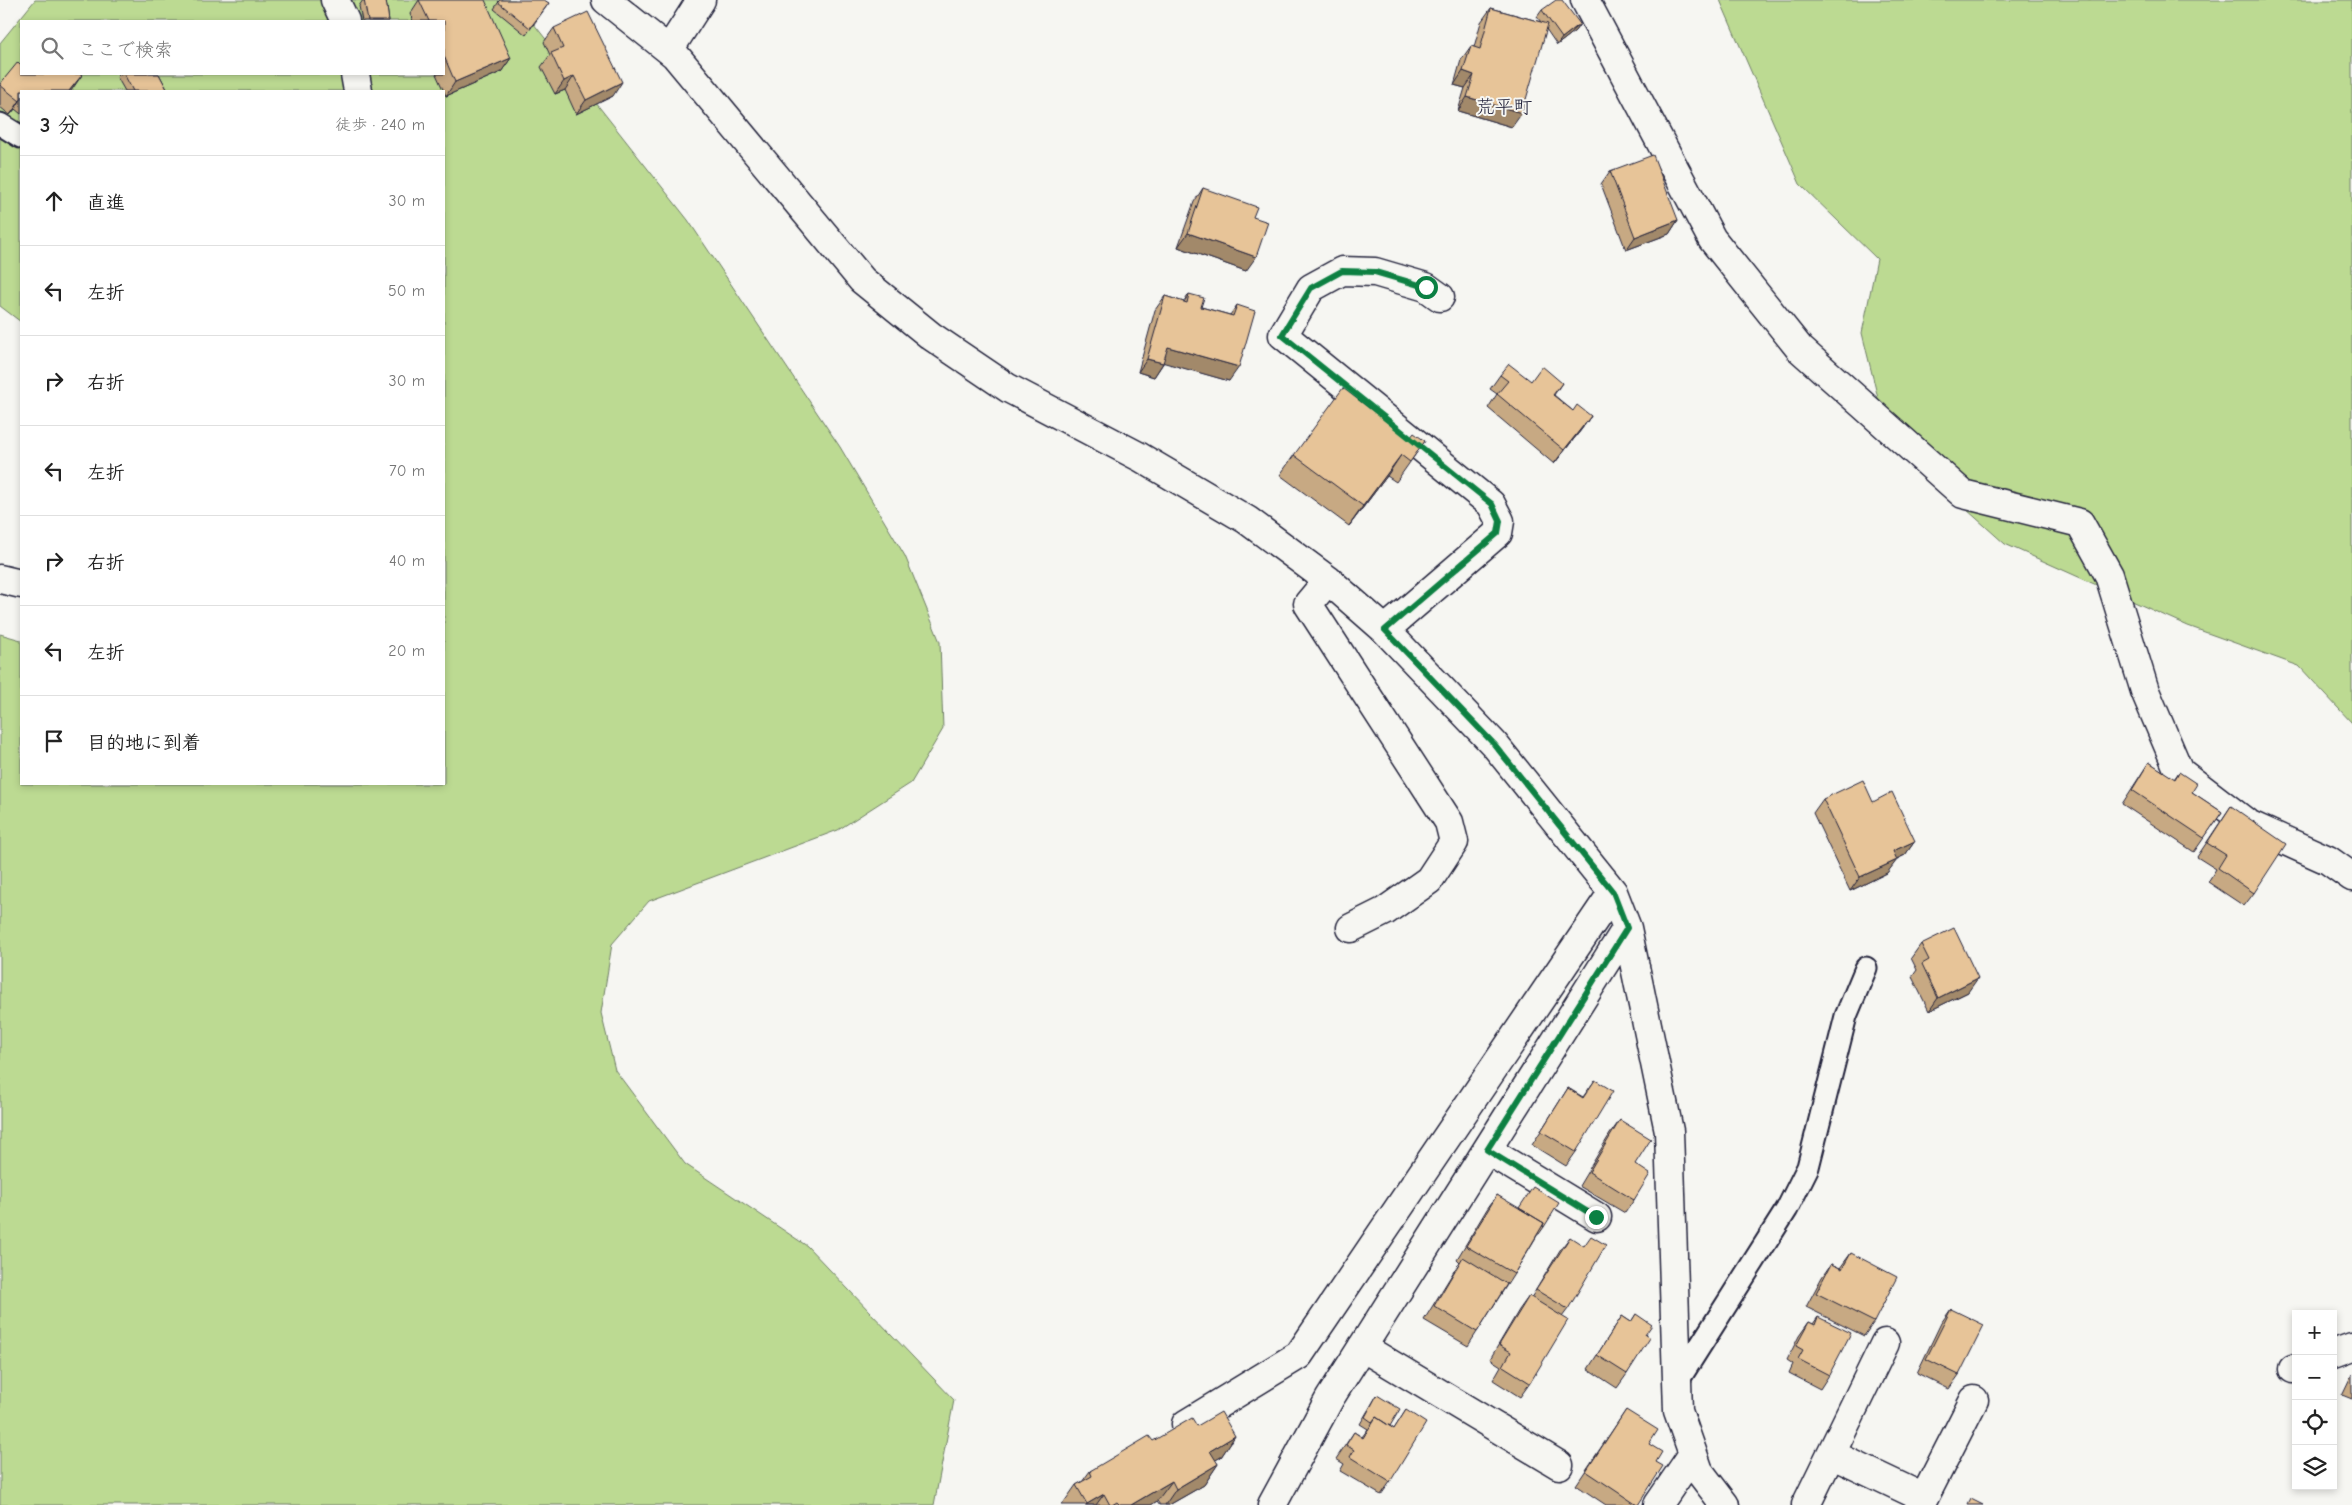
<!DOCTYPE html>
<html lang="ja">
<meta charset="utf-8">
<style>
body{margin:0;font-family:"Comic Neue","Klee One",sans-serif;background:#f2f2f2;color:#222}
.controls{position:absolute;right:15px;bottom:15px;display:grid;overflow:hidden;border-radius:0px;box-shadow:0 2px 8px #0003}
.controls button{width:45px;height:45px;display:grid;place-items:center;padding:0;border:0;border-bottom:1px solid #e0e0e0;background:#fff;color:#222;font:25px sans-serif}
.stop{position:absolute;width:15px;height:15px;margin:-11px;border:4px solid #0b8043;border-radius:50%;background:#fff}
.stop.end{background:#0b8043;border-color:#fff;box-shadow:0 1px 5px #0008}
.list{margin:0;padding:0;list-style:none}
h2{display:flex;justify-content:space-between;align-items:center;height:65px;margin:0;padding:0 20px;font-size:21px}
h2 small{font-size:16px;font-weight:400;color:#767676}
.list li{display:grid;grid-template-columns:32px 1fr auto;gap:15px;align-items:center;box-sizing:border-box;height:90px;padding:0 20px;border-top:1px solid #e0e0e0}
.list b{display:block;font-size:19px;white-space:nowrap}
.list em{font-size:16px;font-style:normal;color:#767676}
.icon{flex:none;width:28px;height:28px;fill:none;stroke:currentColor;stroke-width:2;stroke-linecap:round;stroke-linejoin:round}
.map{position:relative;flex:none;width:2352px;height:1505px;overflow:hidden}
.search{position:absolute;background:#fff;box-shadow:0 2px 8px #0003;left:20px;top:20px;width:425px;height:55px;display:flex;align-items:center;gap:12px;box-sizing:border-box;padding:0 18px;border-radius:0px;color:#767676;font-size:19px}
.panel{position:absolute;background:#fff;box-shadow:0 2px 8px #0003;left:20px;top:90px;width:425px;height:695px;border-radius:0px}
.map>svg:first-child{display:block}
.green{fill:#bcda92;stroke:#6f7e66;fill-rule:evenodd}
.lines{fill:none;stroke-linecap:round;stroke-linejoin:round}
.lane-casing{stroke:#22223b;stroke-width:25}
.street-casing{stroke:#22223b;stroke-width:31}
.lane{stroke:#f6f6f2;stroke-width:21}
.street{stroke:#f6f6f2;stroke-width:28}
.wall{fill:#c7a983;stroke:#22223b}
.shaded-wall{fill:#a2896a;stroke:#22223b}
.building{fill:#e7c498;stroke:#22223b}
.route{stroke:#0b8043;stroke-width:6}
.labels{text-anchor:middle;stroke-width:4;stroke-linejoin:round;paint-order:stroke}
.quarter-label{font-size:19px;fill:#22223b;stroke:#f6f6f2}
</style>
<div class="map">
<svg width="2352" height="1505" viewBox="0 0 2352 1505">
<rect width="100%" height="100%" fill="#f6f6f2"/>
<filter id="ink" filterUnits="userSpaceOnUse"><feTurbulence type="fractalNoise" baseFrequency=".02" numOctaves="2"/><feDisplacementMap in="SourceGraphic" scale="10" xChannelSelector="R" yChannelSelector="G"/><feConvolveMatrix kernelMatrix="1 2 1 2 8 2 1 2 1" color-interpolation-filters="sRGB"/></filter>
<g filter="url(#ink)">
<path class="green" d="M35 0H515L688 220 840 447 905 556 940 642 943 729 911 783 838 830 649 901 612 944 601 1013 615 1070 685 1164 807 1246 954 1400 934 1505H0V634L21 640V784H444V91H21V322L0 306V43ZM21 21H444V74H21Z
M1720 0H2352V723L2299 666 2188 626 2005 544 1888 439 1862 333 1877 259 1800 184Z"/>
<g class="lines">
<defs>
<path id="lane" d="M0 124 21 137
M1676 1384 1787 1209 1808 1167 1846 1016 1866 968"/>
<path id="street" d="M335 0 345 21
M606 0 675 55 862 280 931 336 1008 388 1140 457 1247 520 1328 580 1385 630 1494 744 1613 892 1627 928 1669 1131 1678 1411 1699 1471 1725 1505
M1585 0 1712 239 1800 349 1963 494 2080 523 2109 575 2145 691 2179 771 2248 824 2328 860 2352 877
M669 50 701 0
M355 74 358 91
M0 579 21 584
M1328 580 1308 604 1449 822 1454 842 1429 880 1385 911 1351 928
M1385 630 1498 533 1500 521 1491 504 1283 335 1311 288 1342 271 1375 272 1426 287 1440 297
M1487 1150 1597 1217
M1362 1347 1559 1465
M2333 1354 2352 1347
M2293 1369 2296 1368
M1186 1424 1299 1355 1613 892
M1831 1454 1924 1498 1974 1400
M1272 1505 1330 1398 1627 928
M1658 1505 1693 1454
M1806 1505 1885 1343"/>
</defs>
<use href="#lane" class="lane-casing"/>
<use href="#street" class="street-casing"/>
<use href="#lane" class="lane"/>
<use href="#street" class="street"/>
</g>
<path class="wall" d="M363 0H386L389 21H362L359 6Z
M419 0 511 58 501 72 446 96 436 74H444V21H413L410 14Z
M500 0 549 3 526 35 494 9Z
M1491 8 1541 22 1537 17 1542 10 1580 24 1575 31 1557 45 1546 29 1512 127 1458 111 1465 88 1454 85 1461 60 1471 46 1474 47 1481 22Z
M554 28 613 96 576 114 565 90 555 94 541 67 550 55 544 42Z
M120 74H159L168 91H125L117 77Z
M0 84 21 91V114L15 109 10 115 0 107Z
M1610 171 1678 220 1669 234 1626 250 1601 184Z
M1203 188 1253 217 1246 271 1178 247 1194 202Z
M1189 294 1201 307 1230 315 1237 305 1229 381 1164 362 1154 377 1138 372 1155 310 1165 296 1184 302Z
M1500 375 1531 381 1562 383 1554 395 1573 411 1591 416 1581 430 1554 464 1488 408 1497 394 1490 389Z
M1410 438 1425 441 1396 482 1387 476 1349 526 1280 475 1294 455Z
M2149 762 2174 779 2179 772 2192 792 2222 812 2194 852 2122 804Z
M1823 799 1873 802 1915 841 1905 855 1897 859 1887 873 1850 891 1813 813Z
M2231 806 2254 893 2244 906 2208 882 2216 869 2197 857Z
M1921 944 1968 992 1929 1011 1912 977 1917 970 1911 958Z
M1595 1080 1576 1152 1566 1166 1532 1145 1568 1088 1583 1097Z
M1620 1120 1634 1200 1625 1213 1579 1186 1610 1134Z
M1497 1195 1544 1227 1539 1234H1538L1514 1274 1505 1288 1477 1332 1468 1346 1424 1320 1454 1271 1460 1262 1457 1259 1487 1209Z
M1570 1237 1568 1309 1562 1317 1530 1383 1520 1397 1493 1380 1501 1366 1490 1359 1519 1310 1529 1296 1531 1298 1560 1250Z
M1851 1253 1874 1322 1864 1336 1806 1307 1822 1277 1831 1264 1840 1268Z
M1951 1309 1959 1375 1949 1389 1917 1373 1941 1323Z
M1636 1314 1645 1335 1627 1374 1617 1388 1588 1369 1622 1316 1631 1322Z
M1818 1317 1829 1375 1820 1389 1789 1373 1793 1364 1787 1360 1799 1336 1809 1322 1813 1324Z
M2352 1374V1399L2342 1395Z
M1377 1395 1390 1426 1394 1429 1406 1410 1390 1482 1381 1495 1340 1471 1344 1464 1336 1459 1354 1432 1362 1437 1368 1429 1360 1424Z
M1626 1410 1649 1444 1656 1462 1638 1505H1606L1576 1485Z
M1197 1426 1235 1436 1221 1457 1215 1460 1218 1464 1204 1485 1169 1505H1160L1157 1501 1151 1505H1062L1076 1485 1082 1482 1090 1471Z"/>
<path class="shaded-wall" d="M1580 24 1575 31 1557 45 1562 38Z
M511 58 501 72 446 96 455 82Z
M1463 71 1474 75 1465 88 1454 85Z
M82 75 71 91H69Z
M574 76 565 90 555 94 564 81Z
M622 82 613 96 576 114 586 100Z
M1467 97 1522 113 1512 127 1458 111Z
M21 99 15 109 10 115Z
M1678 220 1669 234 1626 250 1635 237Z
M1188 233 1256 257 1246 271 1178 247Z
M1168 347 1239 367 1229 381 1158 361Z
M1147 359 1163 363 1154 377 1138 372Z
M1591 416 1581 430 1554 464 1564 450Z
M1401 455 1387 476 1349 526 1363 506Z
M1915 841 1905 855 1883 865 1893 851Z
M1897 860 1887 873 1850 891 1860 877Z
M1978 978 1968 992 1929 1011 1938 998Z
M1235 1436 1221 1457 1196 1471 1210 1451Z
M1218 1464 1204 1485 1169 1505H1165L1176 1489Z
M1172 1481 1157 1501 1151 1505H1131Z
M1104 1494 1096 1505H1086L1087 1504Z"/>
<path class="building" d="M364 0H386L389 21H368Z
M419 0H485L511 58 455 82 444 56V21H429Z
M500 0H544L549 3 530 28 498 2Z
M1556 0H1562L1580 24 1562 38 1542 10Z
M1491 8 1548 24 1522 113 1467 97 1474 75 1463 71 1471 46 1480 49Z
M588 12 622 82 586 100 574 76 564 81 551 53 563 48 554 28Z
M18 62 21 65V74H81L82 75 69 91H21V99L20 101 0 85V84Z
M124 74H159L168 91H133Z
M1653 155 1678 220 1635 237 1610 171Z
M1203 188 1257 207 1253 217 1268 222 1256 257 1188 233Z
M1189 294 1204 298 1201 307 1233 316 1237 305 1255 311 1239 367 1168 347 1163 363 1147 359 1165 296 1187 303Z
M1509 364 1531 381 1542 366 1562 383 1553 395 1573 411 1577 405 1591 416 1564 450 1497 394 1508 381 1500 375Z
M1343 388 1410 438 1414 433 1425 441 1410 462 1401 455 1363 506 1294 455Z
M2149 762 2175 779 2179 772 2197 784 2192 792 2222 812 2204 838 2132 790Z
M1863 780 1873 802 1892 792 1915 841 1893 851 1897 860 1860 877 1823 799Z
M2231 806 2286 844 2254 893 2218 868 2226 855 2207 843Z
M1954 928 1978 978 1938 998 1922 964 1929 960 1921 944Z
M1595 1080 1613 1091 1576 1152 1541 1131 1568 1088 1583 1098Z
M1620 1120 1651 1139 1635 1164 1650 1174 1634 1200 1589 1172Z
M1533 1187 1559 1203 1544 1227 1543 1226 1544 1223 1519 1208Z
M1497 1195 1544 1223 1514 1274 1466 1246Z
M1591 1236 1606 1245 1568 1309 1536 1290 1570 1237 1584 1246Z
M1851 1253 1897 1277 1874 1322 1816 1293 1831 1264 1842 1269Z
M1463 1257 1507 1284 1477 1332 1434 1306Z
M1529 1296 1568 1320 1530 1383 1503 1366 1511 1352 1499 1345Z
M1951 1309 1984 1325 1959 1375 1926 1359Z
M1636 1314 1652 1325 1645 1335 1650 1338 1627 1374 1597 1355 1622 1316 1631 1322Z
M1818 1317 1851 1333 1829 1375 1798 1359 1803 1350 1796 1346 1809 1322 1815 1325Z
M1377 1395 1400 1409 1390 1426 1376 1417 1372 1422 1365 1417Z
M1406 1410 1426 1423 1390 1482 1350 1457 1354 1450 1346 1445 1354 1432 1363 1438 1376 1417 1394 1429Z
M1626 1410 1658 1430 1649 1444 1662 1452 1656 1462 1663 1466 1638 1505H1637L1586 1471Z
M1221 1412 1235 1436 1210 1451 1218 1464 1176 1489 1172 1481 1131 1505H1120L1117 1502 1112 1505H1110L1104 1494 1087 1504 1076 1485 1092 1476 1090 1471 1149 1436 1153 1441 1192 1418 1197 1426Z
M1971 1499 1983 1505H1968Z"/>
</g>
<g class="lines" filter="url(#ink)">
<path class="route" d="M1426 287 1375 272 1342 271 1311 288 1282 335 1492 504 1500 521 1498 533 1385 630 1494 744 1613 892 1627 928 1487 1150 1596 1217"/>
</g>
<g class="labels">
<g class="quarter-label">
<text x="1504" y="113">荒平町</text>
</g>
</g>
</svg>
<div class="controls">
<button>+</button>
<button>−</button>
<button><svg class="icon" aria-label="locate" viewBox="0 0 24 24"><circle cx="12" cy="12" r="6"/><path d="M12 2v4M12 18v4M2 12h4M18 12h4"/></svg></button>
<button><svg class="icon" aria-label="layers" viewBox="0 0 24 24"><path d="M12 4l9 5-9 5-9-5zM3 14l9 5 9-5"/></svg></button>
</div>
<div class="stop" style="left:1426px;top:287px"></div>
<div class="stop end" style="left:1596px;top:1217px"></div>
<div class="search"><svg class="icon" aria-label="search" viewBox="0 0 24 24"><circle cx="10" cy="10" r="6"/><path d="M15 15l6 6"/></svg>ここで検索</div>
<section class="panel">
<h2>3 分<small>徒歩 · 240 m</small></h2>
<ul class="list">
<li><svg class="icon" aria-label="ahead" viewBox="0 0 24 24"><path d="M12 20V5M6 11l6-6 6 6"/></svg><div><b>直進</b></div><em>30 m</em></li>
<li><svg class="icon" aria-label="left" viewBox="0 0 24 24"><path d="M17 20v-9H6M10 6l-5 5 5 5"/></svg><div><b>左折</b></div><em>50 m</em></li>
<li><svg class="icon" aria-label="right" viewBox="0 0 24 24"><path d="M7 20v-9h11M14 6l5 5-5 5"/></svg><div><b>右折</b></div><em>30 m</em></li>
<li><svg class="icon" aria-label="left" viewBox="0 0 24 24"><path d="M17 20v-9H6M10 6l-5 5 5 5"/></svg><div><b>左折</b></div><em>70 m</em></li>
<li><svg class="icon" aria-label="right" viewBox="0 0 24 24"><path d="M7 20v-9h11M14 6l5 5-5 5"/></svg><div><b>右折</b></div><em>40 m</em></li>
<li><svg class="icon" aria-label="left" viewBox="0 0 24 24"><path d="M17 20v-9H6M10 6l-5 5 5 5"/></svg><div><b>左折</b></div><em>20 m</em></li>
<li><svg class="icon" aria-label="arrive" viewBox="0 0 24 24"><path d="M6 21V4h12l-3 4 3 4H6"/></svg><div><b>目的地に到着</b></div></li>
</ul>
</section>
</div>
